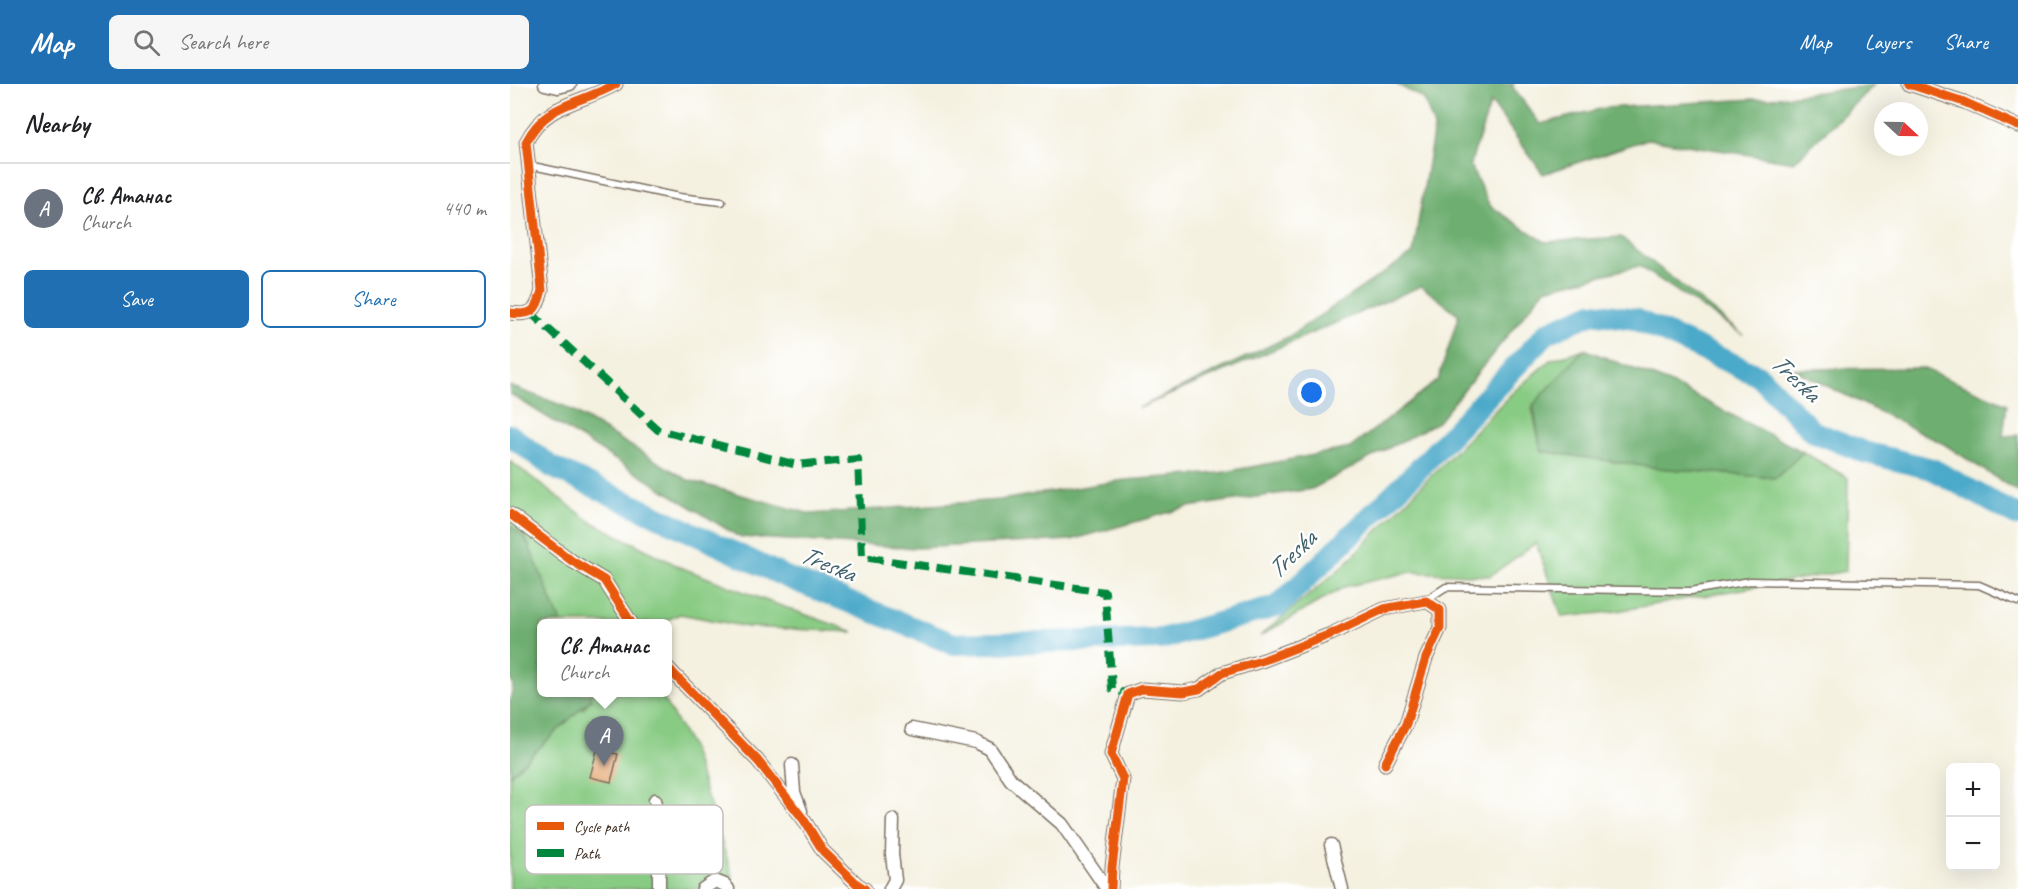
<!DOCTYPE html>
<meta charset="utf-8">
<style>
body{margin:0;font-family:Caveat,sans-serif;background:#f6f6f6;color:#202124}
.controls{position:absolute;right:18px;bottom:18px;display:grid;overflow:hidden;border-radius:9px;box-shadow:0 6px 24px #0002}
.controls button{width:54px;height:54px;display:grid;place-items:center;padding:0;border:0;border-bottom:2px solid #e0e0e0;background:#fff;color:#202124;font:30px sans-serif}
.compass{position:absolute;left:1364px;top:18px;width:54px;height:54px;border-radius:50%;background:#fff;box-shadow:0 6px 24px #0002;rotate:112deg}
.you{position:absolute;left:802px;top:309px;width:21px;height:21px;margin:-15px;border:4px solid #fff;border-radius:50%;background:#1a73e8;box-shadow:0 0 0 9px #1a73e833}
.badge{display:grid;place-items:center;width:39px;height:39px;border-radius:50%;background:#1f6fb2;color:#fff;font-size:20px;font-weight:700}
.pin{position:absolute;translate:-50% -50px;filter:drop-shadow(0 2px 3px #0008)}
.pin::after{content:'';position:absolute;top:32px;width:21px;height:18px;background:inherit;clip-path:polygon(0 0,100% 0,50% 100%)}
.popup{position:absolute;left:27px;top:535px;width:135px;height:78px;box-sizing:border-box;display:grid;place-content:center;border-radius:9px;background:#fff;filter:drop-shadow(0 2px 4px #0005);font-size:20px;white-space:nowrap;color:#757577}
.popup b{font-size:22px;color:#202124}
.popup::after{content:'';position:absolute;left:50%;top:100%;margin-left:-12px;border:12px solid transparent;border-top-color:#fff}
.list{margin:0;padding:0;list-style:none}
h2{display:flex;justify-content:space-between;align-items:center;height:78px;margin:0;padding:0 24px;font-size:26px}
h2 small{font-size:20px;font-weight:400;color:#757577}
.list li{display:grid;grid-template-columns:39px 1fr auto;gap:18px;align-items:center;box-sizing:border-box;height:90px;padding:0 24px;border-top:2px solid #e0e0e0}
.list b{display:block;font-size:22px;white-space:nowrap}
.list p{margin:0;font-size:20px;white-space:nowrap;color:#757577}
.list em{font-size:20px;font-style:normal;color:#757577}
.actions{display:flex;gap:12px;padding:18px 24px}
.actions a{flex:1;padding:14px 0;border:2px solid #1f6fb2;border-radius:9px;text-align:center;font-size:21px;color:#1f6fb2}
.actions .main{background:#1f6fb2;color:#fff}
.icon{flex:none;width:33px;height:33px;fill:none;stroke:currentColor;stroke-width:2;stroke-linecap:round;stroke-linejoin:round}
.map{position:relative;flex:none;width:1508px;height:805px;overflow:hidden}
header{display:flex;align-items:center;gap:36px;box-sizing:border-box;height:84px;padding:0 30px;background:#1f6fb2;color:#fff}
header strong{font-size:28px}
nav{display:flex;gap:33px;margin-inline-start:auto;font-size:21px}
.search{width:420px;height:54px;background:#f6f6f6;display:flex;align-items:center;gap:15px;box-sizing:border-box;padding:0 21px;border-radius:9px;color:#757577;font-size:22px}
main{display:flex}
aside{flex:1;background:#fff}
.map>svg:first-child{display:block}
.green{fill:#88cb83;stroke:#627a50;stroke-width:1.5}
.forest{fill:#6eaf71;stroke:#546c48;stroke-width:1.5}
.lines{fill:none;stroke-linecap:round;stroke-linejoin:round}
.river{stroke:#4ba9c9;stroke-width:22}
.building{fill:#e4a068}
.service-casing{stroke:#7c7062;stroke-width:9}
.minor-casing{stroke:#7c7062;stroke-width:15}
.service{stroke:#fff;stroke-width:6}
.minor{stroke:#fff;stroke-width:12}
.quiet{stroke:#00873e;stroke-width:8;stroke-dasharray:15 8;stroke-linecap:butt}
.cycleway-casing{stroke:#fff;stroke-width:13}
.cycleway{stroke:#e8590c;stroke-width:9}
.labels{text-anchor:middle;stroke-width:4.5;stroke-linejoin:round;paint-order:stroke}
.water-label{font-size:26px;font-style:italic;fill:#42636b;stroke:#fff}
.key{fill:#fff;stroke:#c4bfbc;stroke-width:1.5}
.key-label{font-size:16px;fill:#3b2a1e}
</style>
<header>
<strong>Map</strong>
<div class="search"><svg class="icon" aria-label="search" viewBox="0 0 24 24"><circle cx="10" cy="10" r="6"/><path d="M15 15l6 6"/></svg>Search here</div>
<nav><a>Map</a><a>Layers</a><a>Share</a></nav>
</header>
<main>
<aside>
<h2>Nearby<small></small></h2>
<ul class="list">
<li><span class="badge" style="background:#6b7280">A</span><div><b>Св. Атанас</b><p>Church</p></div><em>440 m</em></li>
</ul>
<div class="actions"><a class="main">Save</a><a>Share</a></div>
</aside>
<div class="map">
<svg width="1508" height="805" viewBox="0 0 1508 805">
<rect width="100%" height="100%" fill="#fff"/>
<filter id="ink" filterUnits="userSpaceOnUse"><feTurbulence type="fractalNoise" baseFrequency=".0167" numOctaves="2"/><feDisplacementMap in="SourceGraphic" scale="12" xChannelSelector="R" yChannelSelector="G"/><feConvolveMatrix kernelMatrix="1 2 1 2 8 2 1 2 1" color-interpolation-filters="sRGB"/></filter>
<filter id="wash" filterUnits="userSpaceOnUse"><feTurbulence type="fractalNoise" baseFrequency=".008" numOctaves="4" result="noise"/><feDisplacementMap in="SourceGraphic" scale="24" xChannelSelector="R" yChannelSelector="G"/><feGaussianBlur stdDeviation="1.35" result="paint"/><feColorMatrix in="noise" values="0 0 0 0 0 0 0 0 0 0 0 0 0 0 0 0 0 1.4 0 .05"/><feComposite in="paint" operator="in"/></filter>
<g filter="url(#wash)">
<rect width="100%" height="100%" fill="#f4f1e0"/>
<path class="green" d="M1074 265 1022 324 1031 367 1148 384 1266 394 1293 368 1338 394 1336 487 1101 528 1052 533 1026 459 980 492 900 488 834 503 750 552 833 482 1000 311 1040 276Z
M0 377 80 437 170 483 252 515 344 548 238 543 170 530 151 539H51L16 455 0 441Z
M79 609H150L181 663 223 793 201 805H0V691L71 624 73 625 81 615Z"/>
<path class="forest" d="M886 0H1004L1002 2 1030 40 1094 24 1261 14 1364 1 1284 78 1138 55 1033 90 981 18 960 81 980 122 1035 158 1111 153 1233 251 1129 182 1035 205 928 338 802 405 678 423 561 456 406 464 229 453 0 310V302L54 322 178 396 301 430 490 416 615 396 709 389 840 364 928 296 949 231 911 202 629 324 778 253 903 169 924 43 914 15Z
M1074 265 1164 301 1293 368 1266 394 1148 384 1031 367 1023 321Z
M1412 284 1497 320 1493 352 1508 351V408L1434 360 1283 285Z
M0 441 16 455 51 539 31 540V608L79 609 81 615 0 691V618L3 601 0 594Z"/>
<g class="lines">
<path class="river" d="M0 351 42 383 276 493 444 560 651 555 768 522 906 388 1038 248 1083 229 1125 235 1249 292 1302 347 1354 368 1422 385 1508 432"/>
</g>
<g id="blocks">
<path class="building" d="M87 666 108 670 101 698 80 693Z"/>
</g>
</g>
<g filter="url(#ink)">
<use href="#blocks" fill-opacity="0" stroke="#7c7062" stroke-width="1.5"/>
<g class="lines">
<defs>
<path id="service" d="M18 81 169 113 212 118
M916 516 936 503 1181 507 1240 497 1469 501 1508 518"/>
<path id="minor" d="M35 0 48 3 60 0
M1399 0 1454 18 1508 42
M0 229C22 232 27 227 32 206L16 58C36 18 71 20 106 0
M0 430 62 477 94 496 122 540
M157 583 248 677 294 736 313 767 347 800 355 805
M402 645 466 658 480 665 501 696 552 740 597 805
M282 681 284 708 291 727
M145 716 149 732V805
M821 761 832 805
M193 805 205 797 215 801 218 805
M380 805 385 796 382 770 383 736
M601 805 602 783 613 695 601 670 618 610 632 605 673 608 689 605 712 589 754 576 821 550 874 525 916 517 930 526V544L916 574 896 640 875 680"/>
</defs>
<use href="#service" class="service-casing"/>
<use href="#minor" class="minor-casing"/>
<use href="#service" class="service"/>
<use href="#minor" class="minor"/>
<path class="quiet" d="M20 228 148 346 287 381 348 375 352 473 595 508 602 605 618 610"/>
<defs>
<path id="cycleway" d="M1399 0 1454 18 1508 42
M0 229C22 232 27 227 32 206L16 58C36 18 71 20 106 0
M0 430 62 477 94 496 122 540
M157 583 248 677 294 736 313 767 347 800 355 805
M601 805 602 783 613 695 601 670 618 610 632 605 673 608 689 605 712 589 754 576 821 550 874 525 916 517 930 526V544L916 574 896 640 875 680"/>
</defs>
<use href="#cycleway" class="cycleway-casing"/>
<use href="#cycleway" class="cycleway"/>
</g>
</g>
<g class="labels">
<g class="water-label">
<text transform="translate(1286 293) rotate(43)" y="9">Treska</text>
<text transform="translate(781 470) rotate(-44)" y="9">Treska</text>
<text transform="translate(318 479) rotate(22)" y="9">Treska</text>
</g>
</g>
<rect x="15" y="721" width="198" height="69" rx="9" class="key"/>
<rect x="27" y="738" width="27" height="8" fill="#e8590c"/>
<rect x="27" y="765" width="27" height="8" fill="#00873e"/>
<g class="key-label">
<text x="64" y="748">Cycle path</text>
<text x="64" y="775">Path</text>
</g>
</svg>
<div class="controls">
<button>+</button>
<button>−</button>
</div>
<svg class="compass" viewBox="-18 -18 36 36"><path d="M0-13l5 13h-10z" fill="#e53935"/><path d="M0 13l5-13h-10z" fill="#757577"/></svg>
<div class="you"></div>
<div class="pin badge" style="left:94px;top:682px;background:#6b7280">A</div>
<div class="popup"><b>Св. Атанас</b>Church</div>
</div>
</main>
